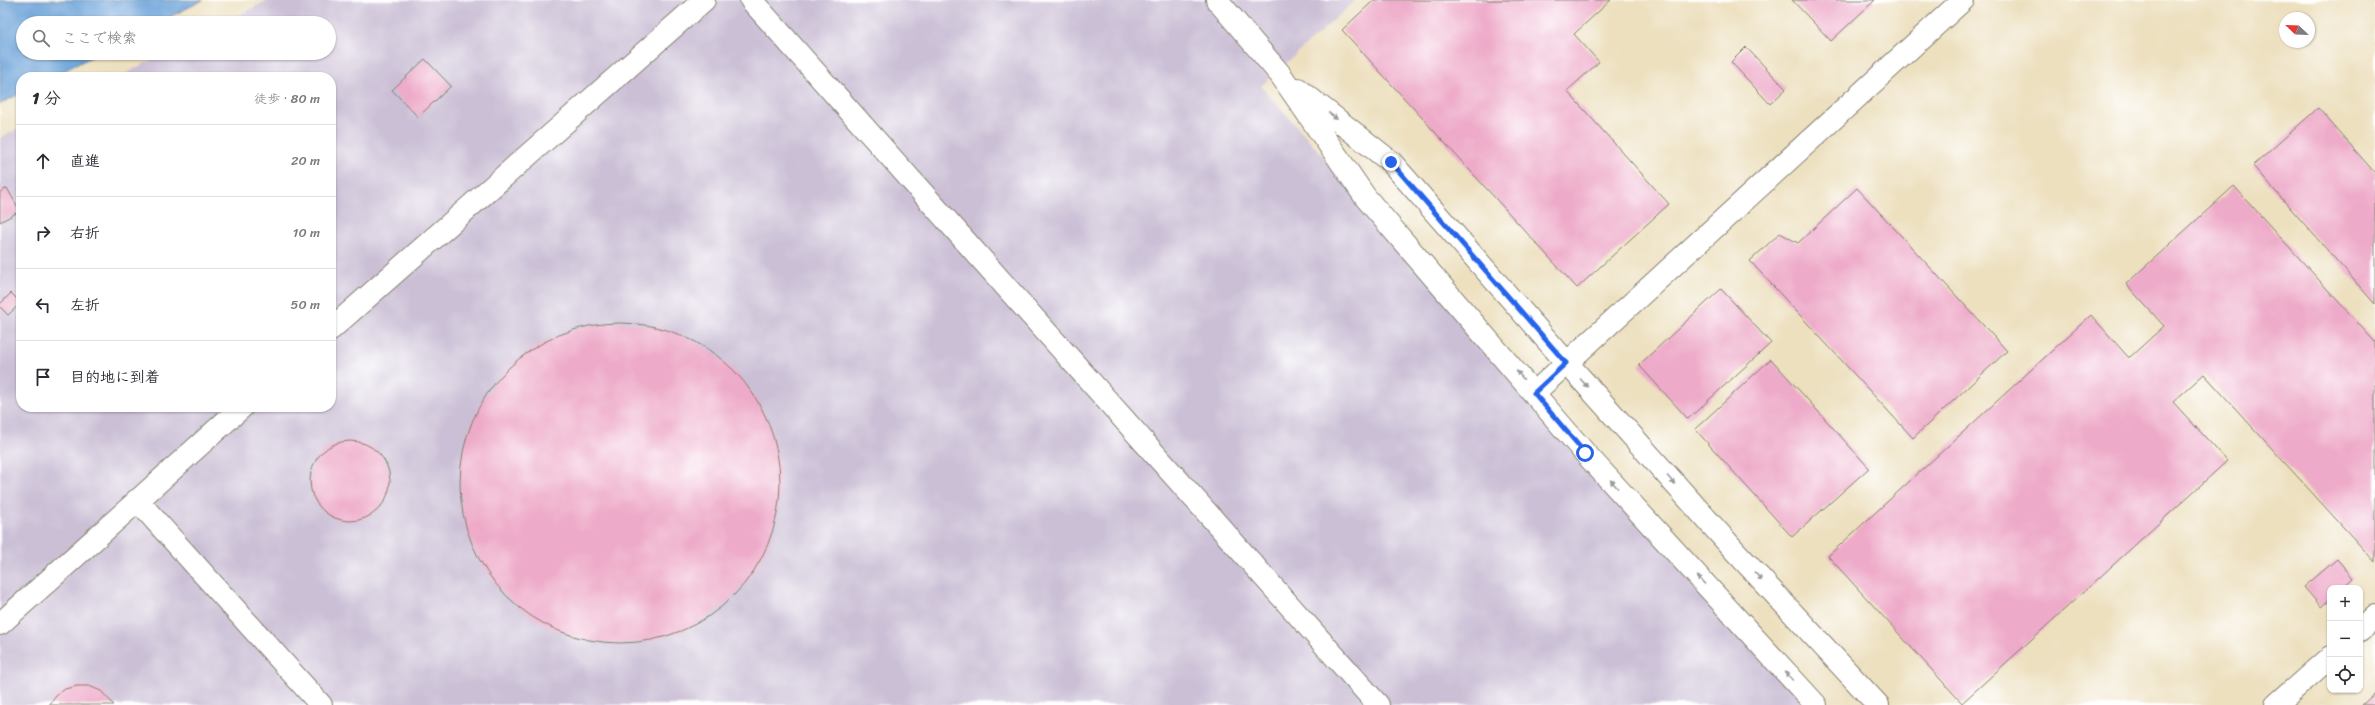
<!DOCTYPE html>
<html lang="ja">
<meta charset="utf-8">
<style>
body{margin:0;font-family:Sriracha,"Klee One",sans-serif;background:#f2f2f3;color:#2b2b33}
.controls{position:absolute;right:12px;bottom:12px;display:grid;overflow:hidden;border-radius:8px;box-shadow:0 1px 3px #0004}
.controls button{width:36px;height:36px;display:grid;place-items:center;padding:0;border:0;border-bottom:1px solid #e1e1e2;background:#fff;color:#2b2b33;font:20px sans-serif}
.compass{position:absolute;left:2279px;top:12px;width:36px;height:36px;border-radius:50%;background:#fff;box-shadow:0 1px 3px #0004;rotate:293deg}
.stop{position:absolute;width:12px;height:12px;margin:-9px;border:3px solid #2563eb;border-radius:50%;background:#fff}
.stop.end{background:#2563eb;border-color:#fff;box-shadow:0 1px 4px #0008}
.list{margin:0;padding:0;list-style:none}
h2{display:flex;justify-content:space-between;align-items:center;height:52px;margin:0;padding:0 16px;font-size:17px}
h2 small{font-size:13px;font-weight:400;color:#7c7c81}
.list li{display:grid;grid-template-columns:26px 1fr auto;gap:12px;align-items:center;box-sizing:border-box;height:72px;padding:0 16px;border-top:1px solid #e1e1e2}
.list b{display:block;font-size:15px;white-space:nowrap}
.list em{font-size:13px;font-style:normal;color:#7c7c81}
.icon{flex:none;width:22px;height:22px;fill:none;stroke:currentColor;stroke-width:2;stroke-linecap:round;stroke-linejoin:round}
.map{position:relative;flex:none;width:2375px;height:705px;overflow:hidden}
.search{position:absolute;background:#fff;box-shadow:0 1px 3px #0004;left:16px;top:16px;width:320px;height:44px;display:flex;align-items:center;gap:10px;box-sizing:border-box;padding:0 14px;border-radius:22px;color:#7c7c81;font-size:15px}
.panel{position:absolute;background:#fff;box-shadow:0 1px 3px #0004;left:16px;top:72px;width:320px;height:340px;border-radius:16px}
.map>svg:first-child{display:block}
.industrial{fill:#cbbfd5}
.water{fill:#69a0d7;stroke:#425e7a}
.building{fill:#eeabc9}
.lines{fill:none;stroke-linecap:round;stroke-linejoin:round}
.minor-casing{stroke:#847e6e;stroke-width:24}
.minor{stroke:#fff;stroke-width:22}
.oneway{fill:#999}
.route{stroke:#2563eb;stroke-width:5}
</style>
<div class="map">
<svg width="2375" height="705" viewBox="0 0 2375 705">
<rect width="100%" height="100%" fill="#fff"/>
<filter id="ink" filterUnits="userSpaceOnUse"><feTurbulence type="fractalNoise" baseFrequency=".025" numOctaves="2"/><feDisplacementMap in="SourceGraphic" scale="8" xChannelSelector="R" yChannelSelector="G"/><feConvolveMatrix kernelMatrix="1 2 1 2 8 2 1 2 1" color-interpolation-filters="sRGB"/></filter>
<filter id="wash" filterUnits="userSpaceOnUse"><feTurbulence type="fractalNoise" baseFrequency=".012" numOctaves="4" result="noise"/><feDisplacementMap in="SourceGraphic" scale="16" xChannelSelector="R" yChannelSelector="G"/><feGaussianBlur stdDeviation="0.9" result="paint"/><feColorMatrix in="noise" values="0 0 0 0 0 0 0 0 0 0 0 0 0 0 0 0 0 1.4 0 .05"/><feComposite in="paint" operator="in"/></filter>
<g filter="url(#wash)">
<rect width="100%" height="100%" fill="#ede0bf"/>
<path class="industrial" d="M268 0H1356L1261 86 1811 705H0V138L21 127V407H331V77H119L165 53H329V23H223Z"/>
<path class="water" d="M0 0H203L158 23H23V53H99L52 77H21V93L0 104Z"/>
<g id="blocks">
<path class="building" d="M1374 0H1611L1574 34 1599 62 1567 91 1669 204 1577 288 1342 30Z
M1792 0H1875L1831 41Z
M1746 47 1786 89 1770 104 1731 62Z
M425 59 451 86 418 117 392 90Z
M2318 108 2375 173V304L2253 166Z
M2234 186 2375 342V562L2204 374 2173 402 2227 461 1962 703 1828 556 2091 315 2129 358 2164 326 2126 284Z
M7 188 20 211 0 222V192Z
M1857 188 2007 351 1913 438 1750 261 1780 233 1798 243Z
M1721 289 1771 343 1688 419 1639 365Z
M11 293 21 303 8 315 0 307V304Z
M460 483a160 160 0 1 1 320 0a160 160 0 1 1-320 0Z
M1771 359 1869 468 1792 537 1695 429Z
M310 481a40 40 0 1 1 80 0a40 40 0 1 1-80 0Z
M2337 559 2353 578 2342 588H2330V599L2321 607 2304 587Z
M77 686H89L101 691 114 705H49L56 696 65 689Z
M2375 693V705H2362Z"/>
</g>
</g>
<g filter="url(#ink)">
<use href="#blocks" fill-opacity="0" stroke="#847e6e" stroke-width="1"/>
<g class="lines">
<defs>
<path id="minor" d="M751 0 1378 705
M1217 0 1280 74 1366 198 1585 453 1816 705
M1298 89 1391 162 1567 363 1735 551 1878 705
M331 329 704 0
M1534 393 1963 0
M137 500 321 705
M0 624 242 407
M2360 630 2375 616
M2276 705 2330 657"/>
</defs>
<use href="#minor" class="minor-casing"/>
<use href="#minor" class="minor"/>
</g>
<defs><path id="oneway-solid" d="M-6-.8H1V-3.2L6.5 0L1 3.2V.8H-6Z"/></defs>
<g class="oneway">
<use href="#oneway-solid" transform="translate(1333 116) rotate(38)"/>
<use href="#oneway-solid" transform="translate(1520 375) rotate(-130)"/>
<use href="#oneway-solid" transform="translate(1584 383) rotate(48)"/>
<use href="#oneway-solid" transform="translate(1671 480) rotate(48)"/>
<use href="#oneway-solid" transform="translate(1614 484) rotate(-132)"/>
<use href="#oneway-solid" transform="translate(1758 576) rotate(47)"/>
<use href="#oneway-solid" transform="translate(1701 580) rotate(-132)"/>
<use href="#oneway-solid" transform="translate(1789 676) rotate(-132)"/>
</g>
</g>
<g class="lines" filter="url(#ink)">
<path class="route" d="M1391 162 1566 363 1534 393 1585 453"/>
</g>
</svg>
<div class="controls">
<button>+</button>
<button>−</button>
<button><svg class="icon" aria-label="locate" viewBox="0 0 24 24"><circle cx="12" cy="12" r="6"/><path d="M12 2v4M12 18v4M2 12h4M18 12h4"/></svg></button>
</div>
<svg class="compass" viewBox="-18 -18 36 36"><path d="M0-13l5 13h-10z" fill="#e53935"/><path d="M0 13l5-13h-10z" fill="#7c7c81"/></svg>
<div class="stop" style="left:1585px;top:453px"></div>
<div class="stop end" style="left:1391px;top:162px"></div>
<div class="search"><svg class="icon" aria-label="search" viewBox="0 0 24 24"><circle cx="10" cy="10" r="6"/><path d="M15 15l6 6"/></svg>ここで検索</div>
<section class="panel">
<h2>1 分<small>徒歩 · 80 m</small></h2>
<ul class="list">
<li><svg class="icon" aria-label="ahead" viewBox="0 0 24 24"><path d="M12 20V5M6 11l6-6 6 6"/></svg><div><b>直進</b></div><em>20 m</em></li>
<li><svg class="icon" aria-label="right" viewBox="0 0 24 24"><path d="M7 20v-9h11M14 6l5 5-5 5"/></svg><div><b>右折</b></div><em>10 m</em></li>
<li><svg class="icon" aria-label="left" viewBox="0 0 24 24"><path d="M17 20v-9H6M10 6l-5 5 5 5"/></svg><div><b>左折</b></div><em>50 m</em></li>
<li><svg class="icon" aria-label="arrive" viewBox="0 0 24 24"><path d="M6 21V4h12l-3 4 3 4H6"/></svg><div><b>目的地に到着</b></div></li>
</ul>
</section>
</div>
